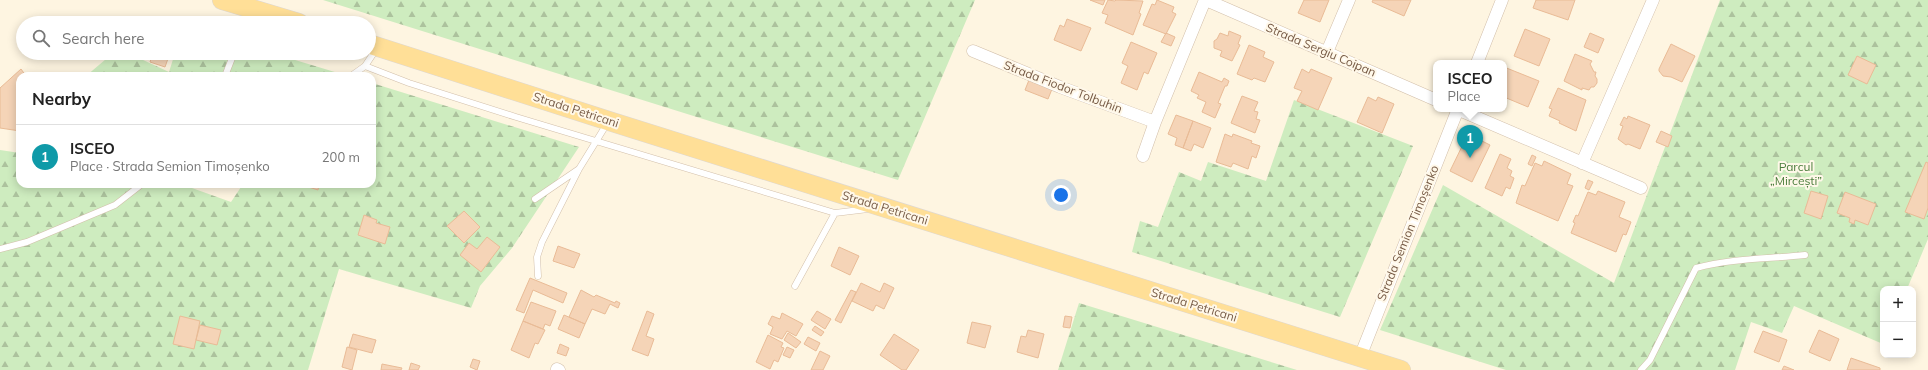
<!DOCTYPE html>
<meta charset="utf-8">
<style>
body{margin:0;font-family:Mulish,sans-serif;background:#f6f6f6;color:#222}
.controls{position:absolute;right:12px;bottom:12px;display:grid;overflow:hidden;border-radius:8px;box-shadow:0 2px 10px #0003}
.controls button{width:36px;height:36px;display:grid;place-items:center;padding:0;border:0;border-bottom:1px solid #e0e0e0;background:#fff;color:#222;font:20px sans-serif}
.you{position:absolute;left:1061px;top:195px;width:14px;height:14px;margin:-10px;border:3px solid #fff;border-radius:50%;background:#1a73e8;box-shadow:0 0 0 6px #1a73e833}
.badge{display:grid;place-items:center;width:26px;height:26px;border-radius:50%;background:#0f766e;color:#fff;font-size:13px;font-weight:700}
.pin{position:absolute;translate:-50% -33px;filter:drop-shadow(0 1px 2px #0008)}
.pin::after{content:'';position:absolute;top:21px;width:14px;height:12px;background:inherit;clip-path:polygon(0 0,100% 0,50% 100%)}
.popup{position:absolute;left:1433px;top:60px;width:74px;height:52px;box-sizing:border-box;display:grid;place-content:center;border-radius:8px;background:#fff;filter:drop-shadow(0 1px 3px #0005);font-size:13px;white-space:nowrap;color:#767676}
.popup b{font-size:15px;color:#222}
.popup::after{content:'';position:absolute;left:50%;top:100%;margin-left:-8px;border:8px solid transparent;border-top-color:#fff}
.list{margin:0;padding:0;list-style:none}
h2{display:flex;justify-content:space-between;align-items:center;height:52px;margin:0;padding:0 16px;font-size:17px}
h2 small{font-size:13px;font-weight:400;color:#767676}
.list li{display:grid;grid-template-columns:26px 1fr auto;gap:12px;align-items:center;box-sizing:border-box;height:64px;padding:0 16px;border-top:1px solid #e0e0e0}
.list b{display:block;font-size:15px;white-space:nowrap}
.list p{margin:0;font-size:13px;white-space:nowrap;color:#767676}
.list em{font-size:13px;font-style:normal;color:#767676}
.icon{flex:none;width:22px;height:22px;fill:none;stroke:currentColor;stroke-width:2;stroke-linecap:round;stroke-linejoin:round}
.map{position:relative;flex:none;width:1928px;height:370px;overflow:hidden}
.search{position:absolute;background:#fff;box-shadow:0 2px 10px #0003;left:16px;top:16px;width:360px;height:44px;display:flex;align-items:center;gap:10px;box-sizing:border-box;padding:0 14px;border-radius:22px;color:#767676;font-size:15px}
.panel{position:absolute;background:#fff;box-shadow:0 2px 10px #0003;left:16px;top:72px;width:360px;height:116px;border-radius:12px}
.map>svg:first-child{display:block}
.forest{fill:url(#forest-firs)}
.building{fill:#f5d4b7;stroke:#e9bb96}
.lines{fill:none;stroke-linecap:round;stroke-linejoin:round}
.service-casing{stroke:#d2bfaa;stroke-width:7}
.minor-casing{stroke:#d2bfaa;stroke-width:13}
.primary-casing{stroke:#ded8d3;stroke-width:20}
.service{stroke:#fff;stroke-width:6}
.minor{stroke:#fff;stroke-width:12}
.primary{stroke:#ffdf97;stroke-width:19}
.labels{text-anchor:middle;stroke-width:4;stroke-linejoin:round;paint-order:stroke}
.street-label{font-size:12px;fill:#775b46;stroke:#fff8e9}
.park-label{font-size:12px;fill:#4c7e3d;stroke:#fff8e9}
</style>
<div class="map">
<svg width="1928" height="370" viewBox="0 0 1928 370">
<defs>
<pattern id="forest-firs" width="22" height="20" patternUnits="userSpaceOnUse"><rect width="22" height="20" fill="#ceecbf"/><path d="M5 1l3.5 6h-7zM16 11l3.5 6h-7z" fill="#acc29d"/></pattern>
</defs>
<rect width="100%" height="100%" fill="#fef5e1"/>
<path class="forest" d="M323 0H975L898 180Z
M1720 0H1928V239L1907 289H1883V344L1794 306 1782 333 1751 322 1735 370H1506L1380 330 1443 185 1614 283Z
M119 53H128L169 72 175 53H272L348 76H86L106 59Z
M372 83 579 147 512 248 480 286 471 308 339 269 308 370H0V150L20 153V184H194L192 188 231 202 243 184H372Z
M1294 100 1413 146 1340 317 1132 252 1140 221 1158 227 1179 172 1201 181 1208 162 1266 181Z
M1079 303 1297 370H1058Z"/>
<path class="building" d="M1090 0H1105L1103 5Z
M1108 0 1115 1 1116 0 1143 1 1139 13 1141 14 1133 35 1105 23 1108 15 1102 13Z
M1157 0 1174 7 1172 12 1176 14 1166 34 1143 25 1152 4 1155 5Z
M1304 0H1329L1320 22 1298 13Z
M1373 0H1411L1404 16 1372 2Z
M1536 0H1575L1568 20 1533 8Z
M1067 19 1091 28 1081 51 1054 40 1060 25 1064 27Z
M1525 29 1550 39 1539 66 1514 56Z
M1229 31 1241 36 1238 44 1240 45 1232 61 1220 56 1222 51 1214 48V41L1217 39 1220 33 1228 36Z
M1166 33 1175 37 1171 46 1161 42Z
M1590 33 1604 39 1598 53 1584 47Z
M1131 42 1157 53 1148 74 1144 72 1137 90 1121 83 1128 66 1122 63Z
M1671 44 1695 56 1682 82 1671 77 1663 76 1659 71V69Z
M1249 45 1265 52 1263 57 1274 62 1265 82 1254 78 1252 80 1237 74Z
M153 53H170L165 67 150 62Z
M1575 54 1592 61 1590 64 1594 72H1596L1595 76 1597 79V83L1594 87H1591L1589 90 1582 88V90L1564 81Z
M1857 56 1876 65 1867 84 1848 75Z
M1504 67 1539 81 1528 107 1504 97Z
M21 69 26 76H20V131L0 128V88Z
M1302 69 1309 73 1311 69 1332 78 1318 110 1297 101 1302 91 1294 88Z
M1199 72 1222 82 1224 78 1229 81 1227 86H1225L1218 103 1221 104 1215 118 1202 112 1206 102 1197 98 1199 95 1191 91Z
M1029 80 1052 89 1048 99 1025 90Z
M1558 88 1586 100 1576 131 1559 123 1560 121 1549 116 1552 109 1549 108Z
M1242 96 1258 102 1254 111 1258 112 1256 119 1260 120 1255 133 1231 123Z
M1368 97 1376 101 1378 97 1394 104 1382 133 1357 122Z
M1176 115 1193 121 1183 148 1175 145 1177 138 1168 134Z
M1628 116 1650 125 1640 149 1628 144 1626 145 1618 139 1623 126 1620 125 1624 117 1627 119Z
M1193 121 1211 128 1203 148 1194 144 1191 151 1183 148Z
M1661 131 1672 136 1668 147 1656 142Z
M1225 134 1232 137 1233 134 1252 141 1251 143 1260 146 1256 158 1252 156 1248 169 1233 163 1231 167 1216 162Z
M1468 134 1490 145 1472 182 1450 171Z
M1500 154 1511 159 1507 168 1512 171 1510 176 1514 178 1510 189 1506 187 1502 196 1485 188Z
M1532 155 1536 157 1532 166 1528 164Z
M1544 161 1571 174 1567 184 1573 186 1558 221 1516 203 1522 185 1525 186 1535 163 1542 166Z
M1926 162 1928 163V208L1924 219 1905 212Z
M1588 180 1593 182 1589 190 1585 188Z
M299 184H319L318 190Z
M1598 191 1625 202 1619 217 1631 222 1626 235 1623 234 1616 252 1571 233 1575 223 1573 222 1576 215 1578 216 1588 192 1596 195Z
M1811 191 1828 196 1821 219 1804 213Z
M1845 192 1876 204 1868 225 1855 220 1854 224 1849 222 1850 218 1837 213Z
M464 211 480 227 464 243 447 226Z
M364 215 377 220 376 223 390 227 385 244 358 235Z
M487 237 500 247 481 272 460 255 469 243 477 249Z
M558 246 580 254 574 268 553 261Z
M839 247 859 256 850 275 831 266Z
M530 278 567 293 563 303 533 290 524 313 516 310Z
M861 283 880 292 884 283 894 288 884 309 876 305 873 311 852 301Z
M581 290 594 297 596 295 615 303 616 301 620 303 618 308 610 304 605 314 592 309 585 324 569 317Z
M851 290 856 292 841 323 835 320Z
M531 302 556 311 550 326 545 324 543 329 523 321Z
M647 311 654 314 646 336 654 339 648 356 632 350Z
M817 311 831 319 825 329 811 320Z
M782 313 803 324 796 336 787 331 782 339 770 334 773 327 768 324 772 316 780 319Z
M564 315 585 324 579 338 558 329Z
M180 316 200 321 194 349 173 344Z
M1065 316 1072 317 1070 328 1063 327Z
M523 321 545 330 538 344 535 343 529 358 511 350Z
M972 322 991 326 985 348 967 343Z
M200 325 221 330 217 345 196 340Z
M815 326 824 332 821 336 812 330Z
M1028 330 1044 334 1038 358 1017 352 1021 336 1026 337Z
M1819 330 1839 339 1830 361 1809 352Z
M1763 331 1787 340 1779 362 1754 352Z
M788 333 801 342 796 348 784 340Z
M353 334 376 340 372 353 349 347Z
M894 334 919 350 906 370H902L880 355Z
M768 335 783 343 781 347 784 348 778 362 774 360 770 369 756 362Z
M808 337 820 343 816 351 804 344Z
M560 344 569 348 566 356 557 353Z
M347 347 357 350 352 370 342 367Z
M787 347 794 350 790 358 783 355Z
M820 351 830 356 823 370H811Z
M1851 358 1880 368V370H1847Z
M473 359 480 361 477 370 470 367Z
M411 363 420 366 418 370H409Z
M382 364 402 368 401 370H381Z
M1784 366 1794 370H1782Z"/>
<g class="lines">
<defs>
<path id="service" d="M245 23 249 11
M365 66 409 83 516 117 835 213 868 209
M225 76 234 53
M351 76 365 66 377 48
M535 199 579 169 608 122
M0 249 27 242 115 205 142 184
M538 276 537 257 542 242 579 169
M795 286 835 213
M1641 370 1650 360 1696 268C1732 258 1768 259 1805 255"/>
<path id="minor" d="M1206 0 1436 100
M973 51 1060 87 1155 122
M1327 52 1349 0
M1477 63 1502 0
M1457 109 1641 188
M1143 156 1155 122 1205 0
M1582 163 1653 0
M1360 357 1458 109
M557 369 559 370"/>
<path id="primary" d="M222 0 299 23
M369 44 609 121 1401 370"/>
</defs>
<use href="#service" class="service-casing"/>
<use href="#minor" class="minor-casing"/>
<use href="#primary" class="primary-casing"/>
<use href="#service" class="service"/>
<use href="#minor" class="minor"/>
<use href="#primary" class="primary"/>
</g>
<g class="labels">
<g class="street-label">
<text transform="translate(1321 50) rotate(23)" y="4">Strada Sergiu Coipan</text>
<text transform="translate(1063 87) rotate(21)" y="4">Strada Fiodor Tolbuhin</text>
<text transform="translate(576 110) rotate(18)" y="4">Strada Petricani</text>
<text transform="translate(885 208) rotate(17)" y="4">Strada Petricani</text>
<text transform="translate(1408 233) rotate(-68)" y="4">Strada Semion Timoșenko</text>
<text transform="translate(1194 305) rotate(17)" y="4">Strada Petricani</text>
</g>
<g class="park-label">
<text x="1796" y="171">Parcul<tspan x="1796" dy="14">„Mircești”</tspan></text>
</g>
</g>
</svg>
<div class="controls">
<button>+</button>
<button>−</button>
</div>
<div class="you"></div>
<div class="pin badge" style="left:1470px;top:158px;background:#0f9aa8">1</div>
<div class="popup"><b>ISCEO</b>Place</div>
<div class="search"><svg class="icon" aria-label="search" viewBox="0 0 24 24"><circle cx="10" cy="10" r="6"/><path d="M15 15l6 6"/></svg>Search here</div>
<section class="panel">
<h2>Nearby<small></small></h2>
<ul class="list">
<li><span class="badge" style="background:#0f9aa8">1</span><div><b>ISCEO</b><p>Place · Strada Semion Timoșenko</p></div><em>200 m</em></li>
</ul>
</section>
</div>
